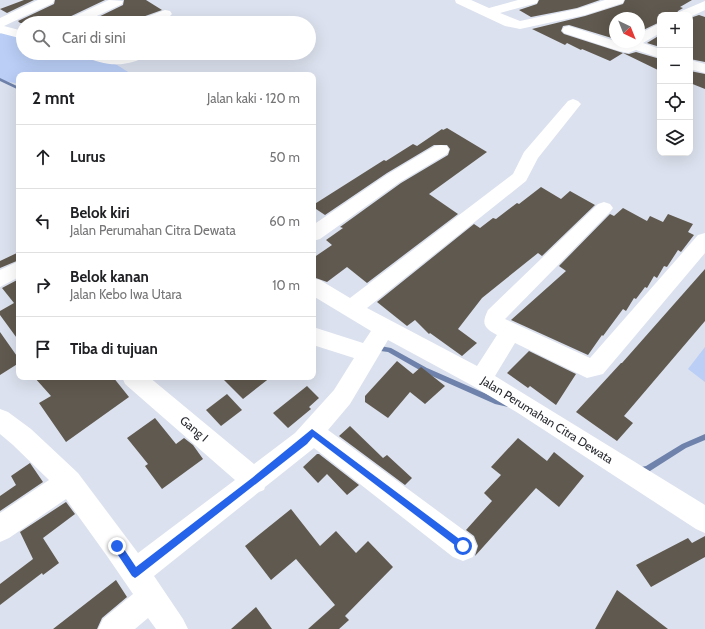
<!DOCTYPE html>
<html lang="id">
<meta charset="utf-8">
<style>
body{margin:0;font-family:Cabin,sans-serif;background:#f6f6f6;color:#202124}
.controls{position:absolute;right:12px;top:12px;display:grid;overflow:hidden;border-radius:8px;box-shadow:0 4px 16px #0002}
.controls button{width:36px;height:36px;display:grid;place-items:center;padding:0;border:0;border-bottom:1px solid #e0e0e0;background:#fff;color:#202124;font:20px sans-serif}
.compass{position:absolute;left:609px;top:12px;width:36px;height:36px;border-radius:50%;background:#fff;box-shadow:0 4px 16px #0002;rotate:137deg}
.stop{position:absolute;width:12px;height:12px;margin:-9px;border:3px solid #2563eb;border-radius:50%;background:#fff}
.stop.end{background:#2563eb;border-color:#fff;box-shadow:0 1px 4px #0008}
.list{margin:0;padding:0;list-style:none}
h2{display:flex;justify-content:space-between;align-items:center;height:52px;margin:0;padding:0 16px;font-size:17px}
h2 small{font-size:13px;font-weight:400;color:#757577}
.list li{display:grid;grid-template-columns:26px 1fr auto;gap:12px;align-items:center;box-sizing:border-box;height:64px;padding:0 16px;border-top:1px solid #e0e0e0}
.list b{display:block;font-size:15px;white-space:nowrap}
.list p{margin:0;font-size:13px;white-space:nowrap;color:#757577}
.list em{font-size:13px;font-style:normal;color:#757577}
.icon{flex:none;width:22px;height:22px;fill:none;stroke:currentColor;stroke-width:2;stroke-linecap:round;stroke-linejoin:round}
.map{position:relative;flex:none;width:705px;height:629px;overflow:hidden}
.search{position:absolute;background:#fff;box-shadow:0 4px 16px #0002;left:16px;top:16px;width:300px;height:44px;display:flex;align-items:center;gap:10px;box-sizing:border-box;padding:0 14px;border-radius:22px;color:#757577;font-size:15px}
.panel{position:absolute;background:#fff;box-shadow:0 4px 16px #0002;left:16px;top:72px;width:300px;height:308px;border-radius:8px}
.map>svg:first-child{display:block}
.green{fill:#bacef6}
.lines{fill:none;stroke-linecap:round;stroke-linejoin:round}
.stream{fill:#6e82ab;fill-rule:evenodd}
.building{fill:#60594f}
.minor{fill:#fff;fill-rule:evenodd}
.route{fill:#2563eb}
.labels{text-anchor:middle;stroke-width:4;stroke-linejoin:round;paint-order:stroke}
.street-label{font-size:12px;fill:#27292e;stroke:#fff}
</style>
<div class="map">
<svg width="705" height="629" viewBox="0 0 705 629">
<rect width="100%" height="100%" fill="#dbe1ee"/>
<path class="green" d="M6 30 23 35V53H81L117 65 133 75H19V84L0 80V34Z
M705 347V382L688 369Z"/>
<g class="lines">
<path class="stream" d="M0 78 19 87V90L0 81Z
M375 345 391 348 427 368 498 399 510 402 511 404 510 406 508 407 495 404 423 372 388 352 373 350 372 348 373 346Z
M705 434V440L686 448 650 471 639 473 636 472 635 470 636 468 646 466 682 444Z"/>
</g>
<path class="building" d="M24 0H34L7 13 0 9Z
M55 0H105L65 19 63 23H20L18 21 54 4Z
M124 0H146L162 10 137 19 135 23H86L123 5Z
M539 0H600L577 8 531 17 519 10 537 4Z
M625 0H692L680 7 683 8 678 11 676 15H660V22L639 32V18H615V39L569 25 563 26 561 31 564 34 623 53 610 61 582 49 581 50 567 43 565 45 532 29 585 16 623 4Z
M699 15 705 17V62L690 59V18Z
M172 16 185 23H159L165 21Z
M660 35V47L647 43Z
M636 52 660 59V71L623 53 629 54Z
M690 71 705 74V89L690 83Z
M447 128 487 152 429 194 458 214 367 283 347 267 327 282 313 277V258L332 245 326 240 343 228 340 227 401 183 448 155 450 149 447 145H434L387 173 325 215 313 207V205L384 160 386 161 413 144 417 146 442 129 443 130Z
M541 187 561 199 570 191 595 205 542 256 538 253 482 298 458 329 477 343 462 356 430 333 429 334 415 320 407 326 377 302 474 224 480 228 493 218 496 219 517 203 519 204Z
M623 208 647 221 650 216 663 222 668 214 693 224 688 232 694 235 681 252 678 250 667 267 664 266 657 278 654 276 647 288 645 287 636 299 634 298 626 311 623 309 603 336 602 335 588 355 511 320 566 271 559 266 610 214 614 216Z
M19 252V260L0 268V261Z
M705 269V321L624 416 633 423 617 441 576 412 621 363H622Z
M19 279V341L0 315V311L14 303 2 288Z
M0 332 19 359V363L0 375Z
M529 351 576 374 556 405 530 386 528 388 507 373Z
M397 361 413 374 421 367 445 386 425 404 410 392 388 418 365 402V396Z
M34 377H113L129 397 66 442 39 403 51 396Z
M221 377H271L243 399Z
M307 386 319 398 309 407 311 409 288 428 273 413Z
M227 394 242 410 221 426 206 410Z
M155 418 176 444 184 438 193 445 203 459 162 489 145 466 148 464 127 438Z
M350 426 383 458 387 455 412 478 405 485 339 436Z
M518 438 547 461 554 452 584 476 559 507 536 488 475 556 478 546 474 536 466 530 492 501 484 493 501 475 491 467Z
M317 454H319L359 485 347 495 327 474 318 483 303 467Z
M30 463 43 482 0 511V496L16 485 11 476Z
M66 502 75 514 43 538 59 563 43 575 42 573 0 605V584L33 559 20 532Z
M291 509 320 546 336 531 356 553 368 541 393 567 345 616 349 620 339 629H308L335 605 296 559 271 580 245 546Z
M705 536V557L651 587 636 565 688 538 692 543Z
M116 580 127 597 102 618 97 629H53Z
M617 590 625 596 668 629H595Z
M256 607 272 629H231Z"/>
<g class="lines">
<path class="minor" d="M38 0H54L53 3 4 26 23 31V39L0 33V18Z
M109 0 123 1 122 4 82 23H64L66 20Z
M455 0H471L489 8 518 0H538L537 3 500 13 520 21 577 9 605 0H624L623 3 585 15 520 29 505 26 456 3Z
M705 1V10L690 17V15H677L679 12Z
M165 10 170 11 172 14C164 24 147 23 136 23L138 20Z
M660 23V33L643 43 660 49V58L636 50 628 53 619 51 564 33 562 30 564 27 569 26 615 41V42L625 44 627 42H639V34Z
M79 53H100L114 57 130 53H149C146 57 141 59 136 61 114 68 102 63 81 56Z
M690 60 705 64V73L690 69Z
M573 99 578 101 581 104 538 158 526 181 367 308 477 366 497 335C484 328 481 324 488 310L598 204 604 202 610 204 613 208 610 212 505 319 590 358 698 235 705 233V253L603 374 587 378 515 343 495 376 705 505V533L696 529 518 413 473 386 388 340 350 404 328 430 473 537 477 547 473 557 463 561 453 557 314 448 265 487 264 490 259 492 154 576 183 619 188 629H156L148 618 135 629H98L103 619 133 594 107 556 66 499 9 538 0 542V513L49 480 13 445 0 434V409L8 412 31 429 78 473 138 553 235 480 125 384 122 377H149L254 464 295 433 334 390 354 358 313 345V327L363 343 371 331 313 296V278L320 280 350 298 513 174 524 152 568 101Z
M441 145 447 146 449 150 447 154 400 182 320 239 313 241V225L388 174 435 146Z
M19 261V277L0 287V270Z"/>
</g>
<path class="route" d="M312 429 466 544 467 546 466 549 463 551 460 549 313 437 307 444 138 576 135 578 132 576 114 549 113 546 114 543 117 542 120 543 136 567 252 478Z"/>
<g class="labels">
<g class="street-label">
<text transform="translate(547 420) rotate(32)" y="4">Jalan Perumahan Citra Dewata</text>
<text transform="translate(194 429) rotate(40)" y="4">Gang I</text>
</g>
</g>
</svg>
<div class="controls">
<button>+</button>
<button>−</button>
<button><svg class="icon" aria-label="locate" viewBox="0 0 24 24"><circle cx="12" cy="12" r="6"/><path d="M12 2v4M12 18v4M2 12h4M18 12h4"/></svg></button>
<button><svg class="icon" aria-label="layers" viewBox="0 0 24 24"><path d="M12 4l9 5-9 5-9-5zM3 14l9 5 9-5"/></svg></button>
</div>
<svg class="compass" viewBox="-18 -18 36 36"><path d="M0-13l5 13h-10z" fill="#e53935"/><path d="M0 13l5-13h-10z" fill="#757577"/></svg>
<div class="stop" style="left:463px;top:546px"></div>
<div class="stop end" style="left:117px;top:546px"></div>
<div class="search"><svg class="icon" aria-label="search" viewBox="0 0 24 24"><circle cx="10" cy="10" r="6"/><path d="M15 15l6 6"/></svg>Cari di sini</div>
<section class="panel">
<h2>2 mnt<small>Jalan kaki · 120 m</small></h2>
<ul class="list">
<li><svg class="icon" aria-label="ahead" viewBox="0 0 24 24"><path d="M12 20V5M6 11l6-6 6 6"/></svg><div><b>Lurus</b></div><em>50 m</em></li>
<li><svg class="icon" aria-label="left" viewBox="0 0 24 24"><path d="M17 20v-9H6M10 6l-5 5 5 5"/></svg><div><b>Belok kiri</b><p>Jalan Perumahan Citra Dewata</p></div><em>60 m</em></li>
<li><svg class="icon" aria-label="right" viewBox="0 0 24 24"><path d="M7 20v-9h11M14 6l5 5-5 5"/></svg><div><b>Belok kanan</b><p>Jalan Kebo Iwa Utara</p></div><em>10 m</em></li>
<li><svg class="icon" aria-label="arrive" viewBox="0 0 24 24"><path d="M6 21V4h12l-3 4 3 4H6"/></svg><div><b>Tiba di tujuan</b></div></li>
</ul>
</section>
</div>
